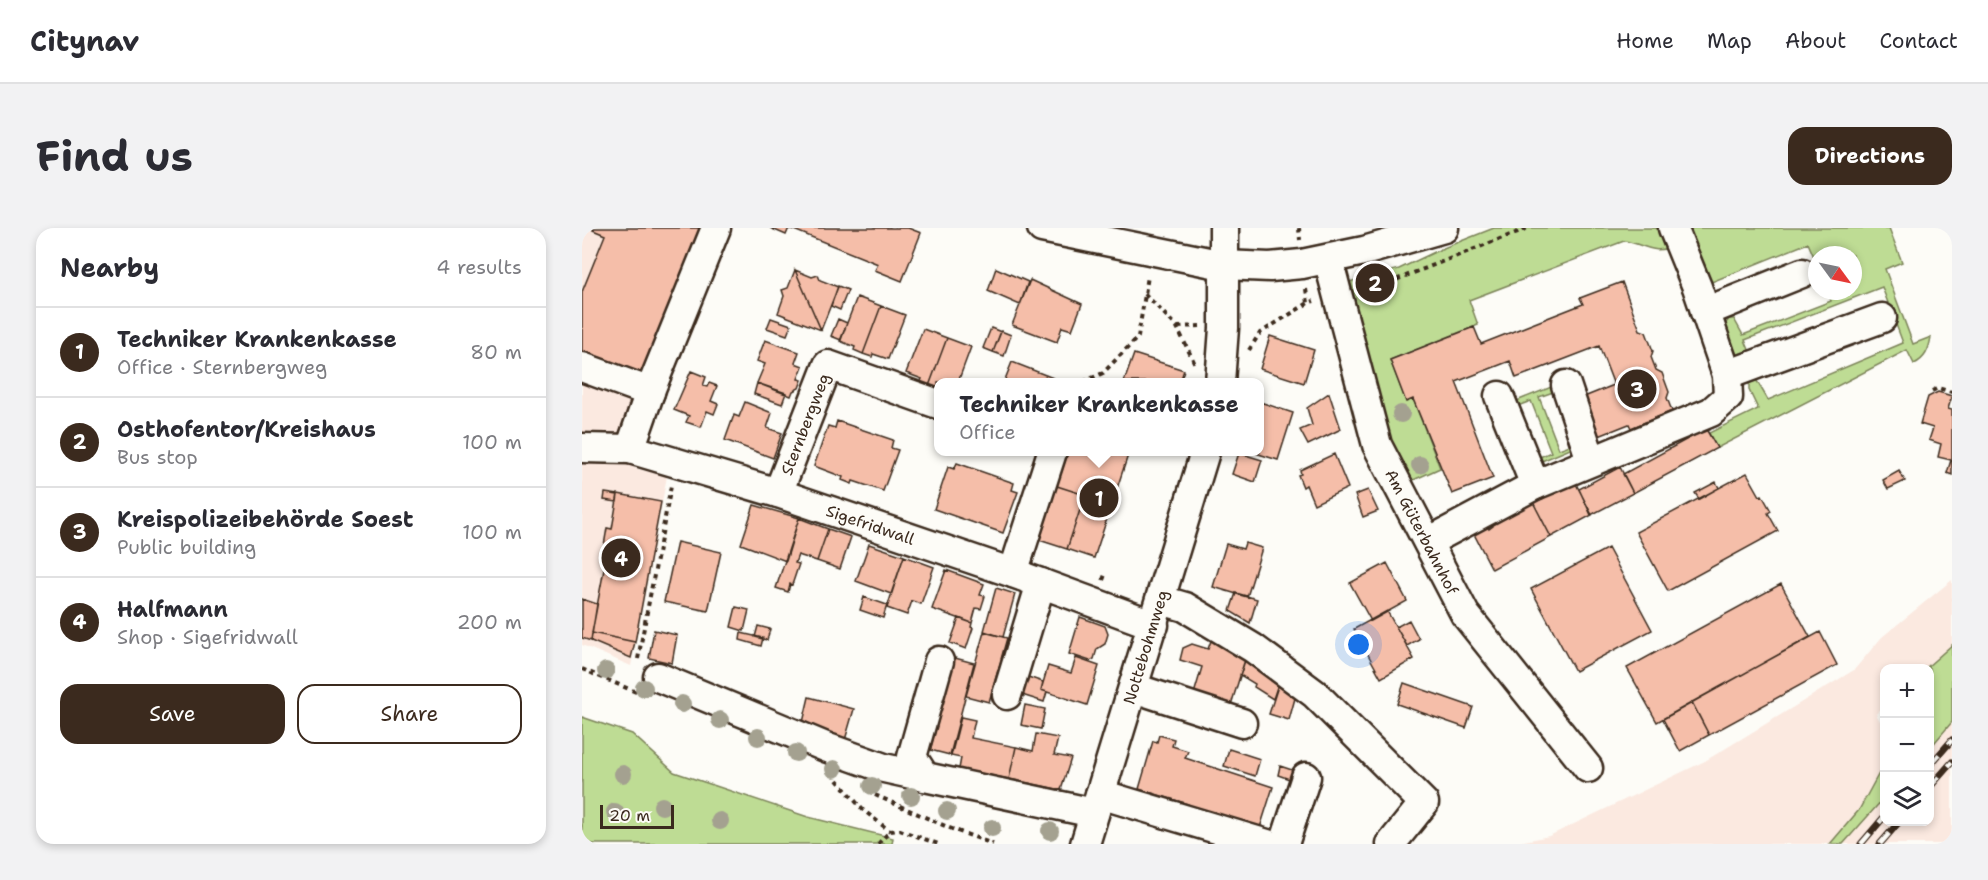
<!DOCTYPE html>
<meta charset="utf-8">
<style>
body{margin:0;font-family:"Shantell Sans",sans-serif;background:#f2f2f3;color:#2b2b33}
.controls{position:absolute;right:18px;bottom:18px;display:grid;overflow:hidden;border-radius:12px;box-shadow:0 3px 9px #0003}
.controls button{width:54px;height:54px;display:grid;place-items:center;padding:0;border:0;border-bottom:2px solid #e1e1e2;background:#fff;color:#2b2b33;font:30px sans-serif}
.compass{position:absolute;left:1226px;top:18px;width:54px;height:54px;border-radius:50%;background:#fff;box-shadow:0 3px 9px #0003;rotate:123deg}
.scale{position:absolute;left:18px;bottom:15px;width:74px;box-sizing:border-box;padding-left:6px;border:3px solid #3b2a1e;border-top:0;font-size:16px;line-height:21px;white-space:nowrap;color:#3b2a1e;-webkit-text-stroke:4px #fdfcf7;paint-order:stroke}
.you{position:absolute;left:777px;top:417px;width:21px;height:21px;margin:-15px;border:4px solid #fff;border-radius:50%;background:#1a73e8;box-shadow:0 0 0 9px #1a73e833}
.badge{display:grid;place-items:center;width:39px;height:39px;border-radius:50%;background:#3b2a1e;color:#fff;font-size:20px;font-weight:700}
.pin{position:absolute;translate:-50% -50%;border:3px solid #fff;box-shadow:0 2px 6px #0006}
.popup{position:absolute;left:352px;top:150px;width:330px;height:78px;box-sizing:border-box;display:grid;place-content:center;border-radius:12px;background:#fff;filter:drop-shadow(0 2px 4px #0005);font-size:20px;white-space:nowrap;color:#7c7c81}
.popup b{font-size:22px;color:#2b2b33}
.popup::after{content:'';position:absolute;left:50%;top:100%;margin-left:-12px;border:12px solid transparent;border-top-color:#fff}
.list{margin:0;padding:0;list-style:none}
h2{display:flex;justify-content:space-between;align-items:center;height:78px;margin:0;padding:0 24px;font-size:26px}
h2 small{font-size:20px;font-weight:400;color:#7c7c81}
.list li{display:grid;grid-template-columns:39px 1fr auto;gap:18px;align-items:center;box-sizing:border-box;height:90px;padding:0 24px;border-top:2px solid #e1e1e2}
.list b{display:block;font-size:22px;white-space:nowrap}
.list p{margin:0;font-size:20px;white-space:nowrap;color:#7c7c81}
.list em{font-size:20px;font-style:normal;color:#7c7c81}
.actions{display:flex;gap:12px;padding:18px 24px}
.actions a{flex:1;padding:14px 0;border:2px solid #3b2a1e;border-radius:18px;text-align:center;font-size:21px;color:#3b2a1e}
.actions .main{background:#3b2a1e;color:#fff}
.icon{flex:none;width:33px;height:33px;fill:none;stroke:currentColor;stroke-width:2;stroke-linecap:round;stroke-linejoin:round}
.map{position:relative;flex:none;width:1370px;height:616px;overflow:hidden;border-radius:18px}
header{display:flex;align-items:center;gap:36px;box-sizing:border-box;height:84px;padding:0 30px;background:#fff;border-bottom:2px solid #e1e1e2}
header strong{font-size:28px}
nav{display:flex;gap:33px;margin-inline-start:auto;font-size:21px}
.intro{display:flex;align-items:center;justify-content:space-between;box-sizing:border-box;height:144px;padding:0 36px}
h1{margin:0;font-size:42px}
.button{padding:15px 27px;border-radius:18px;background:#3b2a1e;color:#fff;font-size:21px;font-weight:700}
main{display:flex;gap:36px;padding:0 36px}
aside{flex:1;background:#fff;border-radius:18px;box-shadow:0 3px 9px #0003}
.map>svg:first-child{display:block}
.built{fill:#fbe9e0}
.green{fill:#bedc94;stroke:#7c8359;stroke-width:1.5}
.building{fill:#f5bea9;stroke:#3b2a1e;stroke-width:1.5}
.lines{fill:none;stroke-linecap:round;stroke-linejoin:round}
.minor-casing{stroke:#3b2a1e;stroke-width:33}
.path{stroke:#3b2a1e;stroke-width:4;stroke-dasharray:4.5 4.5;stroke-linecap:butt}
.minor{stroke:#fdfcf7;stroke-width:28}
.rail-casing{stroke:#3b2a1e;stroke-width:7}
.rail{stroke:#fdfcf7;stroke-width:4.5;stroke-dasharray:14;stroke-linecap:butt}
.tree{fill:#a4a190}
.labels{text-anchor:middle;stroke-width:5;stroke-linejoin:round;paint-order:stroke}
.street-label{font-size:16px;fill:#3b2a1e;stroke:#fdfcf7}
</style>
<header>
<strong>Citynav</strong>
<nav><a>Home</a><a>Map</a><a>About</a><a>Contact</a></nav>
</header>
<div class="intro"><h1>Find us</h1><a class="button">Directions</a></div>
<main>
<aside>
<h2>Nearby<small>4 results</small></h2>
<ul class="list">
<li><span class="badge">1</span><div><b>Techniker Krankenkasse</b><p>Office · Sternbergweg</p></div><em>80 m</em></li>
<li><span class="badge">2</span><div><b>Osthofentor/Kreishaus</b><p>Bus stop</p></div><em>100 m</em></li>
<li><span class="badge">3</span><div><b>Kreispolizeibehörde Soest</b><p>Public building</p></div><em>100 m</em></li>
<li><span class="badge">4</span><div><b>Halfmann</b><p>Shop · Sigefridwall</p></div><em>200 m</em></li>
</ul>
<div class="actions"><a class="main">Save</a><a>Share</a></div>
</aside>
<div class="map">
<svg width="1370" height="616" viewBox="0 0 1370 616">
<rect width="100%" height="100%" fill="#fdfcf7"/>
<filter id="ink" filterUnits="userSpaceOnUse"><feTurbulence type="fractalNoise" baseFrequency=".0167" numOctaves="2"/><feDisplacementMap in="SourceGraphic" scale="12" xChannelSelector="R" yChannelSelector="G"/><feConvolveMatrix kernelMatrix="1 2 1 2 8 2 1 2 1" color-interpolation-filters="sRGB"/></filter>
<g filter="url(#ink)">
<path class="built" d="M0 0H141L60 207 52 240 85 248 49 438 0 417Z
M1370 352V417L1344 440H1302V478L1294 486 1302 500V536L1277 582 1248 616H928L967 608 1123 533 1272 442 1300 409Z
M1370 494V616H1261L1302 570V594H1348V520Z"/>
<path class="green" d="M912 0H1080L1088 19C1072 27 1059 15 1042 13L887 72 896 97 808 132 824 173 831 171 858 240 827 254 804 217 763 55 817 41 859 21Z
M1103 0H1307L1320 34 1303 41 1331 116 1349 109C1347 122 1343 131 1332 136L1325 122 1135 220 1127 205 1176 181 1167 162V156L1171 153H1175L1186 172 1321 115 1300 59 1163 112 1168 124 1156 129 1144 100V95L1147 91H1152L1161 107 1249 73 1246 63H1271V27H1235V36L1226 15 1127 55Z
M972 158 974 163 957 169 977 221 993 215V219L955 235 953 231 969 224 949 173 933 179 932 174Z
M1370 417V494L1348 520V440H1344Z
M0 489 50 506 92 544 226 589 311 610 310 616H0Z
M1302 536V570L1261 616H1248L1277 582Z"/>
<path class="building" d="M12 0H125L65 151 0 126V64L23 7 11 2Z
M188 0H326L339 5 320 53 293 42 296 36 207 0 204 7Z
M414 40 446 54 438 77 406 63Z
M213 42 230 49 236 47 238 52 256 59 239 102Z
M213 42 239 102 196 85 202 68 200 62 206 60Z
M448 52 500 76 490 102 480 99 475 114 430 97Z
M1040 54 1058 102 1064 104 1071 123 1069 129 1074 142 1080 145 1087 164 1085 170 1090 183 1049 200 1047 196 1017 208 1002 169 1032 157 1017 118 934 150 928 133 874 154 911 250 870 266 831 171 824 174 808 132 892 99 899 116 1001 76 998 70Z
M256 58 266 62 258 82 249 78Z
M275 69 299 78 281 126 272 122 273 119 258 113Z
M299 78 323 87 306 131 291 126 290 129 281 126Z
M189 90 209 97 205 107 185 100Z
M256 91 265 95 259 112 249 108Z
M409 100 419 104 411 124 401 120Z
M341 101 365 110 347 158 338 155 340 151 324 145Z
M419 103 429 107 422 128 411 124Z
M688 108 732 122 722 155 678 141Z
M365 110 389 119 376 154H356V161L347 158Z
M183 112 217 124 213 135 221 138 216 151 220 152 217 160 211 163 209 168 175 155 183 136 175 133Z
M552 126 602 142 598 154H542Z
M430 134 479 153V154H422Z
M109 143 124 149 121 158 125 159 127 155 135 158 129 173 136 176 132 186 125 183 119 199 104 194 107 188 92 182Z
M175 155 204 165 200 176 172 166Z
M1356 164 1370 168 1366 181 1370 182V247L1365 245 1369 232 1356 229 1359 216 1347 212 1351 200 1338 196 1346 169Z
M747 165 759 201 726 217 718 202 730 197 725 180Z
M163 174 190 185 185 200 200 205 191 230 143 212 152 187 157 189Z
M678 174 711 185 696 232 670 224H678Z
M255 193 311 212 309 220 316 222 301 263 271 253 270 256 260 252 261 249 232 238 246 198 253 200Z
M1124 201 1135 220 1051 265 1041 246Z
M486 224H547L512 330 485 321 503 267 475 258Z
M657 225 680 232 673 254 650 246Z
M752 226 766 260 732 276 724 257 721 259 716 247 719 246 718 242Z
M375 235 432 255 430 262 436 264 421 305 352 281 366 239 372 241Z
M1038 239 1051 265 1009 287 997 261Z
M1317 243 1323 253 1306 261 1301 252Z
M1165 245 1178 268 1180 267 1189 283 1186 285 1196 303 1086 363 1054 304Z
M992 252 1010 287 969 309 951 274Z
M1134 254 1137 260 1117 271 1113 265Z
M475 258 503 267 485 321 457 312Z
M786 262 796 283 781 289 773 267Z
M23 265 36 267 35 274 22 272Z
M36 266 79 274 53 414 10 405 23 336 19 335 25 300 30 301Z
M951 274 969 309 910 341 892 306 906 298 907 301 911 298 910 296Z
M172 277 217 290 204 333 159 316Z
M217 290 246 301 235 333 216 327 213 335 217 336 210 357 208 356 206 364 194 360Z
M246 301 269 309 258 341 235 333Z
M95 314 139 324 126 383 82 374Z
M663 315 680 320 665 369 631 359 644 316 661 321Z
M287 316 322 328 309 366 274 353Z
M1026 320 1070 402 993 443 949 361Z
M322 328 352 339 339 376 330 373 325 387 305 380Z
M805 335 825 373 789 393 768 355Z
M364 342 402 356 398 367 403 368 399 381 394 380 390 395 350 381Z
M1199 356 1228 409 1075 494 1045 440Z
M414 360 433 366 421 409 402 403Z
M654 365 675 371 668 395 648 383Z
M282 369 305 377 301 390 278 382Z
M0 371 15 376 9 413 0 410Z
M154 379 167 382 162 403 149 399Z
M805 383 832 431 799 450 772 401Z
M498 389 523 398 526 406 523 416 515 421 512 431 508 433 487 426Z
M377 390 390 395 389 399 391 400 384 421 368 415Z
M827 392 837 411 825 418 814 399Z
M176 398 188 401 185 412 173 409Z
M72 402 95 407 90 435 67 430Z
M402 404 425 410 407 474 384 468Z
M1238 404 1255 437 1127 507 1110 474Z
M10 405 53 414 49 430 9 413Z
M159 405 181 410 179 418 158 412Z
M630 410 664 429 649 477 612 466 620 439 598 432 601 420 610 416 626 421Z
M664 429 698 450 691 471 672 459 673 456 658 447Z
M373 430 392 435 368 527 348 522Z
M494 430 517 438 505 477 459 462 466 438 489 445Z
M446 449 461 454 459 462 465 464 462 474 440 467Z
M698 452 715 463 707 492 687 486Z
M822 455 891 479 884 500 815 476Z
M227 469 272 481 261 519 219 503Z
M1110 475 1127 507 1098 523 1081 491Z
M443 477 463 481 459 501 439 497Z
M379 489 393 492 389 510 434 519 427 551 377 541 379 530 369 528Z
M454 506 476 510 472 527 489 530 479 562 427 551 434 519 451 523Z
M577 507 592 511 590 518 606 523 603 530 691 559 677 603 605 579 606 576 557 561 571 513 575 514Z
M647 521 678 531 673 548 642 538Z
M698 538 716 544 713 553 696 547Z"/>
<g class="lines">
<defs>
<g id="minor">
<path d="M460 0 641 37 688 39 720 36 782 23 862 0"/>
<path id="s1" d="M746 31 795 217 883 386 1006 540"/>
<path d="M1123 84 1220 45"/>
<path d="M0 139 68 164"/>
<path d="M1145 147 1300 90"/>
<path d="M638 154 642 100V0"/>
<path d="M984 157 1009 232"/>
<path d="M917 168 953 257"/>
<path id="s2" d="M0 220 48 221 196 265 431 345 572 397"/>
<path d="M48 221 70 158 134 0"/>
<path id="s3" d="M196 265 246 137 356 176"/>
<path d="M846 314 953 257 1129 184 1146 169 1145 147 1115 59 1091 0"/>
<path d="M431 345 470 224"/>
<path d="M579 372 603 379 671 420 733 466 842 575 809 616"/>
<path d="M357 433 330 529 343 549 512 585"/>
<path d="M76 449 246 520 302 540 343 549"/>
<path d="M552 460 660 495"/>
<path d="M425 467 459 355"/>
<path d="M518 566 685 616"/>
<path id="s4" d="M503 616 623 224"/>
<path d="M702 616 724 549"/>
</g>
</defs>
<use href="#minor" class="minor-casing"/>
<path class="path" d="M717 0 718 12
M724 61 726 75
M780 61 811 53 946 0
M563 66 595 99 614 138
M596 99 618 98
M667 122 678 105 726 75 732 73
M501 154 521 145 556 109 566 48
M1350 163 1356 160 1370 164
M521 352 524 344
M56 431 89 258
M0 441 54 464
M255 552 281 582 308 603
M293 567 370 601 411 616
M296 616 308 603 318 602 356 616"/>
<use href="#minor" class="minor"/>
<defs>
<path id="rail" d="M1348 537 1370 512
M1348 559 1370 534
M1279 616 1302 589
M1298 616 1317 594"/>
</defs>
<use href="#rail" class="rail-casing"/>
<use href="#rail" class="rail"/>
</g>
<g class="tree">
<circle cx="819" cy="186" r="9"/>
<circle cx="838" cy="237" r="9"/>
<circle cx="24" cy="443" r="9"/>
<circle cx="62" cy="460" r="9"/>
<circle cx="100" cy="476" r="9"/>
<circle cx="138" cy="492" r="9"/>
<circle cx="176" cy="509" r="9"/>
<circle cx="214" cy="525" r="9"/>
<circle cx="252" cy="541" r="9"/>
<circle cx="41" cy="546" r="9"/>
<circle cx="290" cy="558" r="9"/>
<circle cx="329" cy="568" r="9"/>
<circle cx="80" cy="578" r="9"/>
<circle cx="365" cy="583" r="9"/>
<circle cx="33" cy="584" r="9"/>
<circle cx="138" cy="593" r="9"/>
<circle cx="410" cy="600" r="9"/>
<circle cx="468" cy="603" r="9"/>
</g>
</g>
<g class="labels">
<g class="street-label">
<text dy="6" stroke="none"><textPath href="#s3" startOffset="74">Sternbergweg</textPath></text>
<text dy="6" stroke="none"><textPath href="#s2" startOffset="300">Sigefridwall</textPath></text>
<text dy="6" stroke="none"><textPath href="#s1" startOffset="290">Am Güterbahnhof</textPath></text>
<text dy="6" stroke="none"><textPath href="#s4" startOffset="206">Nottebohmweg</textPath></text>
</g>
</g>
</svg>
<div class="controls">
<button>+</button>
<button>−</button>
<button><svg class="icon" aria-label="layers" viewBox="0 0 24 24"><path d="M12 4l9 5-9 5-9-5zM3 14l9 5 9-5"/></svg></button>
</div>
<svg class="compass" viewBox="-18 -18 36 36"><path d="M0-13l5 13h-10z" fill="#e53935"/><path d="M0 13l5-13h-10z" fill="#7c7c81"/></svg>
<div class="scale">20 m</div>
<div class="you"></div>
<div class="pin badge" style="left:517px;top:270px">1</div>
<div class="popup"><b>Techniker Krankenkasse</b>Office</div>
<div class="pin badge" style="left:793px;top:55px">2</div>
<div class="pin badge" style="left:1055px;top:161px">3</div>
<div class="pin badge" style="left:39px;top:330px">4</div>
</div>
</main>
